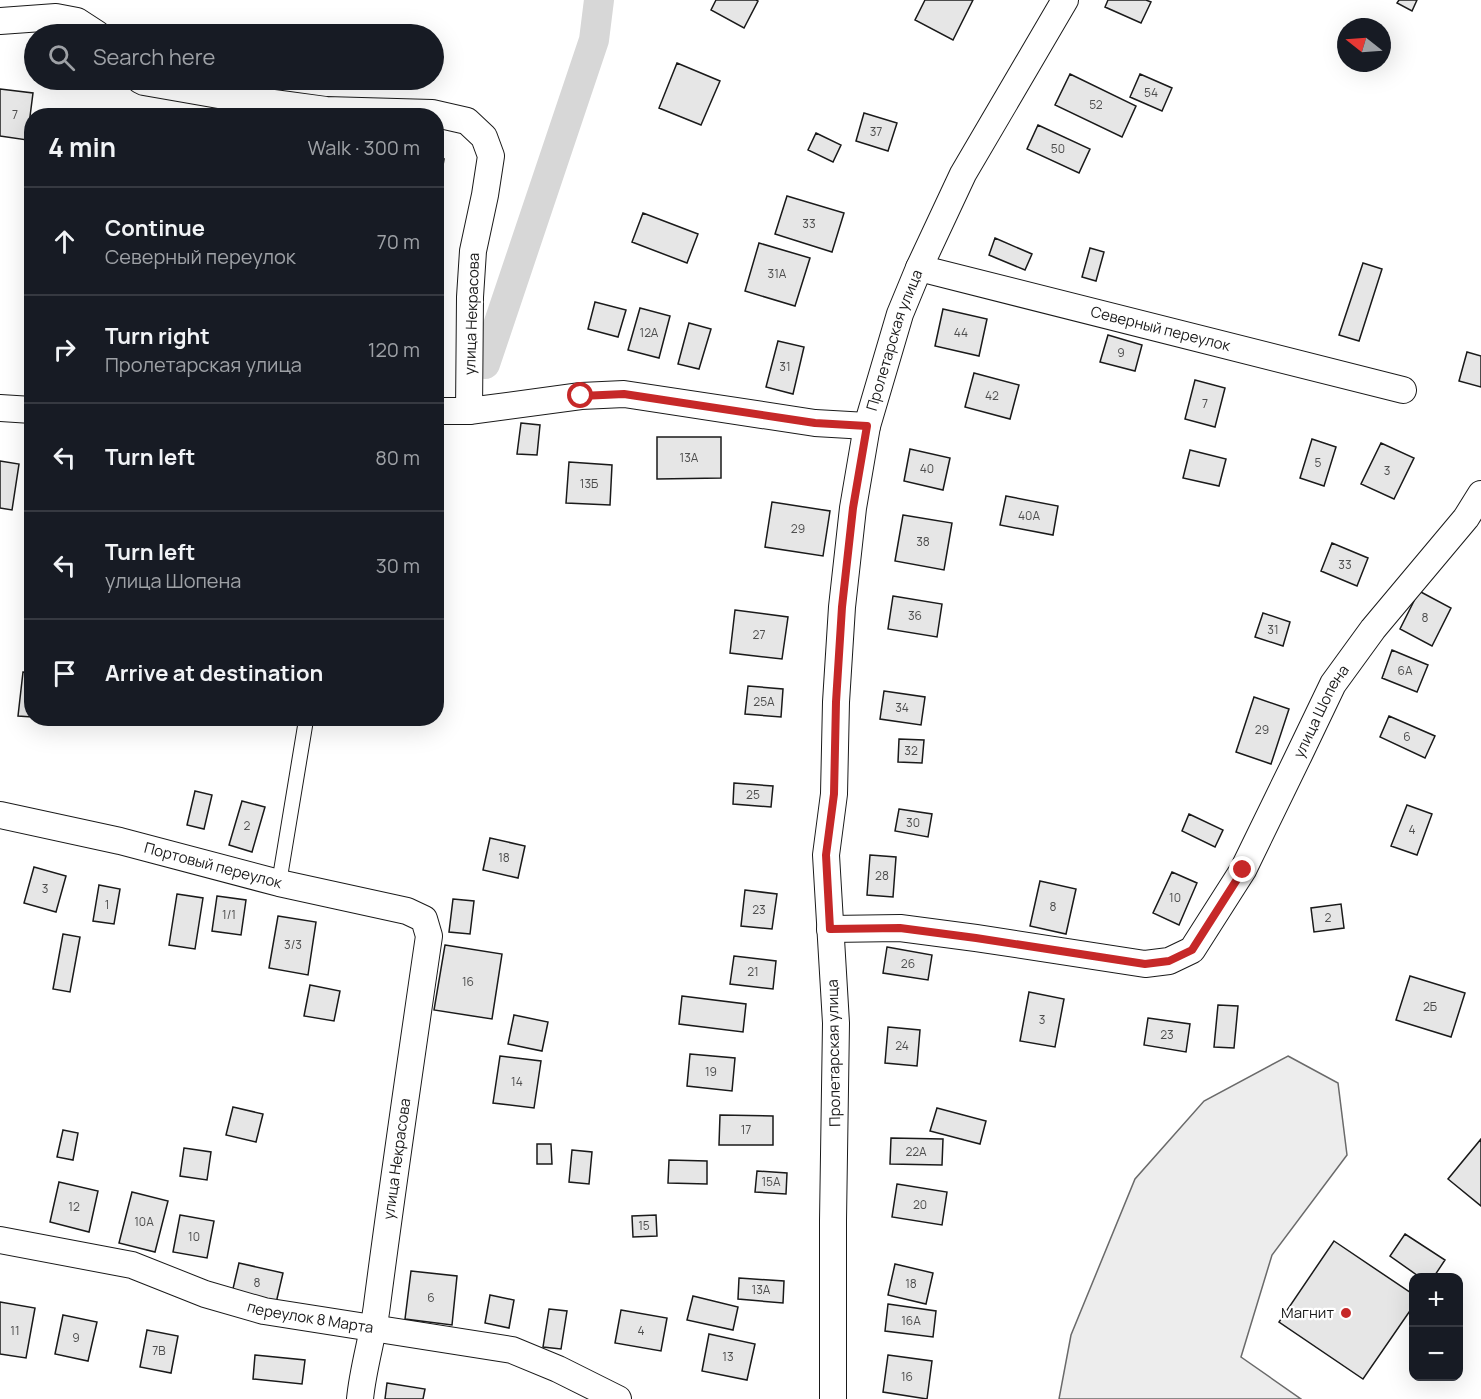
<!DOCTYPE html>
<meta charset="utf-8">
<style>
body{margin:0;font-family:Manrope,sans-serif;background:#242831;color:#f1f3f6}
.controls{position:absolute;right:18px;bottom:18px;display:grid;overflow:hidden;border-radius:12px;box-shadow:0 6px 24px #0002}
.controls button{width:54px;height:54px;display:grid;place-items:center;padding:0;border:0;border-bottom:2px solid #363941;background:#171b24;color:#f1f3f6;font:30px sans-serif}
.compass{position:absolute;left:1337px;top:18px;width:54px;height:54px;border-radius:50%;background:#171b24;box-shadow:0 6px 24px #0002;rotate:287deg}
.stop{position:absolute;width:18px;height:18px;margin:-14px;border:4px solid #c62828;border-radius:50%;background:#fff}
.stop.end{background:#c62828;border-color:#fff;box-shadow:0 2px 6px #0008}
.list{margin:0;padding:0;list-style:none}
h2{display:flex;justify-content:space-between;align-items:center;height:78px;margin:0;padding:0 24px;font-size:26px}
h2 small{font-size:20px;font-weight:400;color:#9ea1a6}
.list li{display:grid;grid-template-columns:39px 1fr auto;gap:18px;align-items:center;box-sizing:border-box;height:108px;padding:0 24px;border-top:2px solid #363941}
.list b{display:block;font-size:22px;white-space:nowrap}
.list p{margin:0;font-size:20px;white-space:nowrap;color:#9ea1a6}
.list em{font-size:20px;font-style:normal;color:#9ea1a6}
.icon{flex:none;width:33px;height:33px;fill:none;stroke:currentColor;stroke-width:2;stroke-linecap:round;stroke-linejoin:round}
.map{position:relative;flex:none;width:1481px;height:1399px;overflow:hidden}
.search{position:absolute;background:#171b24;box-shadow:0 6px 24px #0002;left:24px;top:24px;width:420px;height:66px;display:flex;align-items:center;gap:15px;box-sizing:border-box;padding:0 21px;border-radius:33px;color:#9ea1a6;font-size:22px}
.panel{position:absolute;background:#171b24;box-shadow:0 6px 24px #0002;left:24px;top:108px;width:420px;height:618px;border-radius:24px}
.map>svg:first-child{display:block}
.built{fill:#ededed;stroke:#6a6a6a;stroke-width:1.5}
.lines{fill:none;stroke-linecap:round;stroke-linejoin:round}
.canal{stroke:#d7d7d7;stroke-width:30}
.building{fill:#e6e6e6;stroke:#1a1a1a;stroke-width:1.5}
.service-casing{stroke:#1a1a1a;stroke-width:16}
.minor-casing{stroke:#1a1a1a;stroke-width:28}
.service{stroke:#fff;stroke-width:14}
.minor{stroke:#fff;stroke-width:26}
.route{stroke:#c62828;stroke-width:8}
.poi-dot{fill:#c62828;stroke:#fff;stroke-width:2}
.labels{text-anchor:middle;stroke-width:4.5;stroke-linejoin:round;paint-order:stroke}
.number-label{font-size:12px;fill:#4d4d4d}
.street-label{font-size:15px;fill:#1a1a1a;stroke:#fff}
.poi-label{font-size:15px;fill:#1a1a1a;stroke:#fff;text-anchor:end}
</style>
<div class="map">
<svg width="1481" height="1399" viewBox="0 0 1481 1399">
<rect width="100%" height="100%" fill="#fff"/>
<path class="built" d="M1288 1056 1338 1083 1347 1155 1272 1255 1241 1357 1301 1399H1059L1071 1335 1135 1179 1204 1101Z"/>
<g class="lines">
<path class="canal" d="M485 364 594 40 599 0"/>
</g>
<path class="building" d="M716 0H756L758 1 744 28 711 10Z
M925 0H973L953 40 915 20Z
M1108 0H1146L1151 2 1141 23 1105 7Z
M1399 0H1417L1412 11 1397 3Z
M677 63 720 81 701 125 659 108Z
M1070 74 1136 106 1122 137 1055 105Z
M1140 74 1172 88 1162 111 1130 97Z
M0 89 33 93 27 140 0 136Z
M109 112 147 116H109Z
M864 113 897 123 888 151 856 141Z
M1038 125 1090 149 1079 173 1027 149Z
M816 133 841 145 833 162 808 150Z
M436 158 444 159 438 199 436 198Z
M787 196 844 213 832 252 775 234Z
M643 213 698 234 687 263 632 242Z
M995 238 1032 254 1025 270 989 255Z
M759 243 810 258 795 306 745 291Z
M1090 248 1104 252 1096 281 1082 277Z
M1363 263 1382 269 1359 341 1339 335Z
M595 302 626 310 618 337 588 329Z
M640 308 670 316 659 358 628 350Z
M943 309 987 319 979 356 935 346Z
M689 323 711 329 699 369 678 364Z
M1108 335 1142 345 1135 371 1100 362Z
M778 341 804 347 793 394 766 387Z
M1467 352 1481 356V387L1459 381Z
M974 373 1019 385 1010 419 965 407Z
M1195 380 1225 388 1215 427 1185 419Z
M521 423 540 425 537 455 517 454Z
M657 437H721V478L657 479Z
M1312 439 1336 447 1324 486 1300 478Z
M1381 443 1414 458 1394 499 1361 484Z
M910 449 950 458 943 490 904 481Z
M1190 450 1226 459 1219 486 1183 478Z
M0 461 19 464 12 510 0 508Z
M569 462 612 465 610 505 566 503Z
M1006 496 1058 506 1053 535 1000 525Z
M28 501H32V534H25Z
M772 502 830 511 823 556 765 547Z
M903 515 952 523 944 570 895 561Z
M1332 543 1368 558 1357 586 1321 571Z
M1419 591 1451 608 1432 646 1400 629Z
M893 596 942 604 937 637 888 629Z
M735 610 788 617 782 659 730 653Z
M1263 613 1290 622 1283 646 1255 637Z
M1392 650 1428 665 1417 692 1382 678Z
M23 672 32 673V717L18 716Z
M748 686 783 689 781 717 745 714Z
M884 691 925 697 921 725 880 719Z
M1254 697 1289 709 1271 764 1236 752Z
M1389 716 1435 736 1425 758 1380 737Z
M899 739 924 740 922 763 898 762Z
M734 783 773 786 771 807 733 804Z
M195 791 212 795 204 829 187 825Z
M242 801 265 807 252 852 229 845Z
M1407 805 1432 814 1417 855 1391 846Z
M899 809 932 814 928 837 895 831Z
M1189 814 1223 830 1215 847 1182 831Z
M490 838 525 846 518 878 483 870Z
M870 855 896 857 893 897 867 895Z
M34 867 66 876 56 912 24 903Z
M1172 872 1197 883 1179 925 1153 913Z
M1040 881 1076 889 1066 934 1030 926Z
M99 885 120 889 114 924 93 921Z
M745 890 777 894 772 929 741 926Z
M177 894 203 898 195 949 169 945Z
M217 896 246 900 241 935 212 931Z
M453 899 474 901 470 934 449 932Z
M1341 904 1344 928 1314 932 1311 908Z
M278 916 316 922 308 975 269 968Z
M63 934 80 937 70 992 53 989Z
M445 945 502 954 492 1019 434 1010Z
M887 947 932 955 928 980 883 973Z
M734 956 776 961 773 989 730 984Z
M1410 976 1465 993 1451 1037 1396 1020Z
M310 985 340 991 334 1021 304 1016Z
M1029 992 1064 999 1055 1047 1020 1041Z
M682 996 746 1004 743 1032 679 1024Z
M1218 1005 1238 1006 1234 1048 1214 1047Z
M514 1015 548 1022 542 1051 508 1044Z
M1148 1018 1190 1024 1186 1052 1144 1045Z
M888 1027 920 1030 917 1066 885 1063Z
M690 1054 735 1058 732 1091 687 1086Z
M500 1056 541 1061 534 1108 493 1103Z
M233 1107 263 1114 256 1142 226 1135Z
M937 1108 986 1121 980 1144 930 1131Z
M720 1115 773 1116V1145H719Z
M63 1130 78 1133 73 1160 57 1157Z
M891 1138 943 1139 942 1165 890 1164Z
M1481 1139V1206L1448 1179Z
M537 1144H551L552 1164H537Z
M184 1148 211 1152 207 1180 180 1176Z
M572 1150 592 1152 589 1184 569 1182Z
M669 1160 707 1161V1184L668 1183Z
M757 1171 787 1173 786 1194 755 1192Z
M59 1182 98 1191 89 1232 50 1222Z
M897 1184 947 1192 942 1225 892 1217Z
M132 1192 168 1201 155 1252 119 1243Z
M180 1215 214 1221 207 1258 173 1252Z
M656 1215 657 1236 633 1237 632 1216Z
M1405 1234 1445 1260 1433 1278H1421L1390 1256Z
M1334 1241 1414 1295V1305L1363 1379 1279 1322Z
M239 1263 283 1273 276 1303 232 1293Z
M895 1264 933 1273 926 1304 888 1295Z
M411 1271 457 1276 452 1325 405 1319Z
M739 1278 784 1281 783 1303 738 1299Z
M490 1295 514 1300 509 1328 485 1323Z
M693 1296 738 1307 733 1330 687 1320Z
M0 1302 35 1308 26 1358 0 1354Z
M888 1304 936 1311 933 1337 885 1331Z
M549 1309 567 1311 561 1349 543 1347Z
M621 1310 667 1318 661 1351 615 1343Z
M63 1315 97 1322 88 1361 55 1354Z
M147 1330 178 1336 171 1373 140 1367Z
M709 1334 755 1344 747 1380 702 1371Z
M255 1355 305 1360 302 1384 253 1379Z
M888 1355 932 1361 927 1399 883 1392Z
M387 1383 425 1389 423 1399H385Z"/>
<g class="lines">
<defs>
<path id="service" d="M279 883 306 720"/>
<g id="minor">
<path d="M0 21 56 17 77 21 97 34"/>
<path d="M140 80 144 82 230 97 326 110 432 113 467 121 484 137 491 156 485 195 473 251 470 297 469 411"/>
<path id="s1" d="M919 268 1403 390"/>
<path d="M0 408 32 410"/>
<path d="M436 411H469L581 396 624 394 815 423 867 426"/>
<path id="s2" d="M0 815 120 841 279 883 407 911 424 919 429 936C411 1059 393 1182 377 1305 373 1337 363 1367 360 1399"/>
<path id="s3" d="M830 929 900 928 976 938 1145 964 1169 961 1192 950 1243 870 1299 755 1333 684 1373 629 1466 518 1481 494"/>
<path id="s4" d="M0 1240 132 1265 205 1294 264 1311 512 1350 558 1369 618 1399"/>
<path id="s5" d="M833 1399V1220L836 1023 826 855 834 794 836 702 842 607 853 508 867 426 900 314 919 268 963 174 1065 0"/>
</g>
</defs>
<use href="#service" class="service-casing"/>
<use href="#minor" class="minor-casing"/>
<use href="#service" class="service"/>
<use href="#minor" class="minor"/>
</g>
<g class="lines">
<path class="route" d="M581 396 624 394 815 423 867 426 853 508 842 607 836 702 834 794 826 855 830 929 900 928 976 938 1145 964 1169 961 1192 950 1243 870"/>
</g>
<circle class="poi-dot" cx="1346" cy="1313" r="6"/>
<g class="labels">
<g class="number-label">
<text x="1151" y="97">54</text>
<text x="1096" y="109">52</text>
<text x="15" y="119">7</text>
<text x="876" y="136">37</text>
<text x="1058" y="153">50</text>
<text x="809" y="228">33</text>
<text x="777" y="278">31А</text>
<text x="649" y="337">12А</text>
<text x="961" y="337">44</text>
<text x="1121" y="357">9</text>
<text x="785" y="371">31</text>
<text x="992" y="400">42</text>
<text x="1205" y="408">7</text>
<text x="689" y="462">13А</text>
<text x="1318" y="467">5</text>
<text x="927" y="473">40</text>
<text x="1387" y="475">3</text>
<text x="589" y="488">13Б</text>
<text x="1029" y="520">40А</text>
<text x="798" y="533">29</text>
<text x="923" y="546">38</text>
<text x="1345" y="569">33</text>
<text x="915" y="620">36</text>
<text x="1425" y="622">8</text>
<text x="1273" y="634">31</text>
<text x="759" y="639">27</text>
<text x="1405" y="675">6А</text>
<text x="764" y="706">25А</text>
<text x="902" y="712">34</text>
<text x="1262" y="734">29</text>
<text x="1407" y="741">6</text>
<text x="911" y="755">32</text>
<text x="753" y="799">25</text>
<text x="913" y="827">30</text>
<text x="247" y="830">2</text>
<text x="1412" y="834">4</text>
<text x="504" y="862">18</text>
<text x="882" y="880">28</text>
<text x="45" y="893">3</text>
<text x="1175" y="902">10</text>
<text x="107" y="909">1</text>
<text x="1053" y="911">8</text>
<text x="759" y="914">23</text>
<text x="229" y="919">1/1</text>
<text x="1328" y="922">2</text>
<text x="293" y="949">3/3</text>
<text x="908" y="968">26</text>
<text x="753" y="976">21</text>
<text x="468" y="986">16</text>
<text x="1430" y="1011">2Б</text>
<text x="1042" y="1024">3</text>
<text x="1167" y="1039">23</text>
<text x="902" y="1050">24</text>
<text x="711" y="1076">19</text>
<text x="517" y="1086">14</text>
<text x="746" y="1134">17</text>
<text x="916" y="1156">22А</text>
<text x="771" y="1186">15А</text>
<text x="920" y="1209">20</text>
<text x="74" y="1211">12</text>
<text x="144" y="1226">10А</text>
<text x="644" y="1230">15</text>
<text x="194" y="1241">10</text>
<text x="257" y="1287">8</text>
<text x="911" y="1288">18</text>
<text x="761" y="1294">13А</text>
<text x="431" y="1302">6</text>
<text x="911" y="1325">16А</text>
<text x="15" y="1335">11</text>
<text x="641" y="1335">4</text>
<text x="76" y="1342">9</text>
<text x="159" y="1355">7В</text>
<text x="728" y="1361">13</text>
<text x="907" y="1381">16</text>
</g>
<g class="street-label">
<text transform="translate(472 314) rotate(-88)" y="5">улица Некрасова</text>
<text dy="5" stroke="none"><textPath href="#s1" startOffset="249">Северный переулок</textPath></text>
<text dy="5" stroke="none"><textPath href="#s5" startOffset="1066">Пролетарская улица</textPath></text>
<text dy="5" stroke="none"><textPath href="#s3" startOffset="639">улица Шопена</textPath></text>
<text dy="5" stroke="none"><textPath href="#s2" startOffset="219">Портовый переулок</textPath></text>
<text transform="translate(834 1053) rotate(-91)" y="5">Пролетарская улица</text>
<text transform="translate(397 1159) rotate(-82)" y="5">улица Некрасова</text>
<text dy="5" stroke="none"><textPath href="#s4" startOffset="321">переулок 8 Марта</textPath></text>
</g>
<g class="poi-label">
<text x="1334" y="1318">Магнит</text>
</g>
</g>
</svg>
<div class="controls">
<button>+</button>
<button>−</button>
</div>
<svg class="compass" viewBox="-18 -18 36 36"><path d="M0-13l5 13h-10z" fill="#e53935"/><path d="M0 13l5-13h-10z" fill="#9ea1a6"/></svg>
<div class="stop" style="left:581px;top:396px"></div>
<div class="stop end" style="left:1243px;top:870px"></div>
<div class="search"><svg class="icon" aria-label="search" viewBox="0 0 24 24"><circle cx="10" cy="10" r="6"/><path d="M15 15l6 6"/></svg>Search here</div>
<section class="panel">
<h2>4 min<small>Walk · 300 m</small></h2>
<ul class="list">
<li><svg class="icon" aria-label="ahead" viewBox="0 0 24 24"><path d="M12 20V5M6 11l6-6 6 6"/></svg><div><b>Continue</b><p>Северный переулок</p></div><em>70 m</em></li>
<li><svg class="icon" aria-label="right" viewBox="0 0 24 24"><path d="M7 20v-9h11M14 6l5 5-5 5"/></svg><div><b>Turn right</b><p>Пролетарская улица</p></div><em>120 m</em></li>
<li><svg class="icon" aria-label="left" viewBox="0 0 24 24"><path d="M17 20v-9H6M10 6l-5 5 5 5"/></svg><div><b>Turn left</b></div><em>80 m</em></li>
<li><svg class="icon" aria-label="left" viewBox="0 0 24 24"><path d="M17 20v-9H6M10 6l-5 5 5 5"/></svg><div><b>Turn left</b><p>улица Шопена</p></div><em>30 m</em></li>
<li><svg class="icon" aria-label="arrive" viewBox="0 0 24 24"><path d="M6 21V4h12l-3 4 3 4H6"/></svg><div><b>Arrive at destination</b></div></li>
</ul>
</section>
</div>
